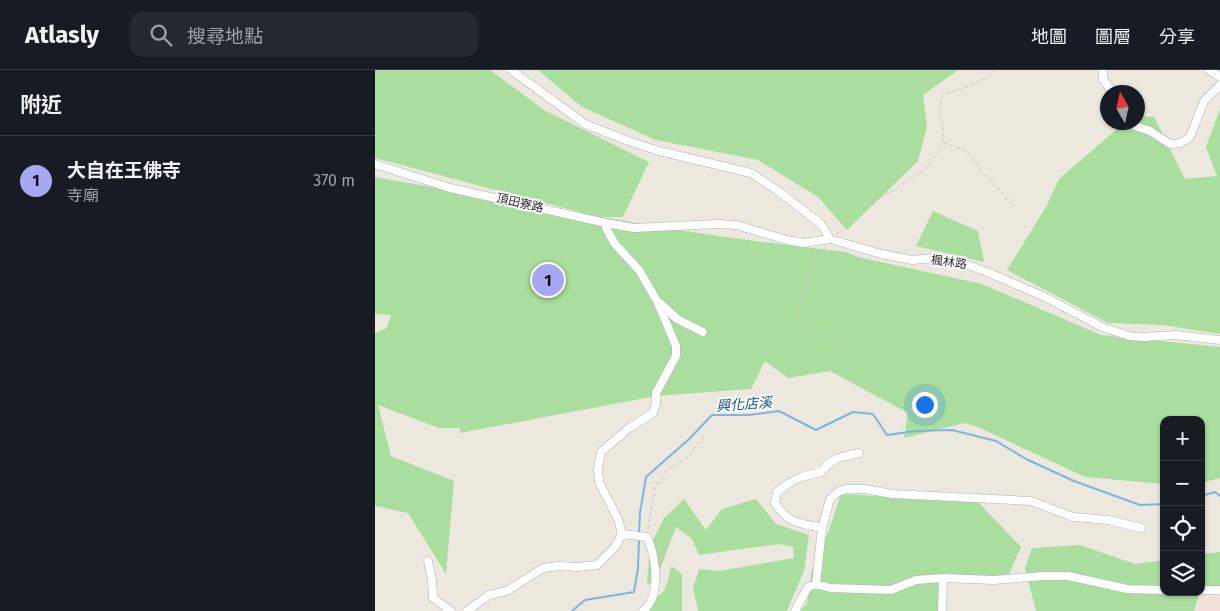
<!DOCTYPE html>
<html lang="zh-TW">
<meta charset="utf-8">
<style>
body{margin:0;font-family:"Fira Sans","Noto Sans TC",sans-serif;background:#242831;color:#f1f3f6}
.controls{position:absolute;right:15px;bottom:15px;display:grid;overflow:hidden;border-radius:10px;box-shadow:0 1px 4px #0004}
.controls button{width:45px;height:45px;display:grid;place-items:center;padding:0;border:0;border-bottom:1px solid #363941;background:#171b24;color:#f1f3f6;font:25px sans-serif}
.compass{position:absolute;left:725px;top:15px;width:45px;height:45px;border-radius:50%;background:#171b24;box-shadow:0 1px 4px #0004;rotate:351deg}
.you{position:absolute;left:549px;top:334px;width:18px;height:18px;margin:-12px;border:4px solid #fff;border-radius:50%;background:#1a73e8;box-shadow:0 0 0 8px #1a73e833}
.badge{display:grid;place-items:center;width:32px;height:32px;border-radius:50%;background:#a6a8f2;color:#111;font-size:16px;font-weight:700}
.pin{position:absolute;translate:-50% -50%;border:2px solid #fff;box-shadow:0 1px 5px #0006}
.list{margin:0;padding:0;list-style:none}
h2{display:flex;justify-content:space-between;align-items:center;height:65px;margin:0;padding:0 20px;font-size:21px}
h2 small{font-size:16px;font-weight:400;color:#9ea1a6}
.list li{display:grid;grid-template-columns:32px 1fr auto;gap:15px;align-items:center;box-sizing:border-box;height:90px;padding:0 20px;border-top:1px solid #363941}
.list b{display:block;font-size:19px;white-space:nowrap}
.list p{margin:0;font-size:16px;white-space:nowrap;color:#9ea1a6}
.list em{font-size:16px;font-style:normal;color:#9ea1a6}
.icon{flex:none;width:28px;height:28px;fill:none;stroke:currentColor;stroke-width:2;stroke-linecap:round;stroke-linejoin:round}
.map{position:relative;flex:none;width:845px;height:541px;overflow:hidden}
header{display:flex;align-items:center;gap:30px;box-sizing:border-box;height:70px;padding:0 25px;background:#171b24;border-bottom:1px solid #363941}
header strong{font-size:24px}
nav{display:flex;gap:28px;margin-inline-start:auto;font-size:18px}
.search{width:350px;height:45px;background:#242831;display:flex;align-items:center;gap:12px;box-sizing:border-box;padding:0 18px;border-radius:15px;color:#9ea1a6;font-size:19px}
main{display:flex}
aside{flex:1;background:#171b24}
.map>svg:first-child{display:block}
.medical{fill:#f2dfdc}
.green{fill:#a9de9f}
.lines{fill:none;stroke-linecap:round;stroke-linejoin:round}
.stream{stroke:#7ab5e5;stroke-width:2}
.minor-casing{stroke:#b2b2bd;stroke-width:9}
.path{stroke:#c8c8c8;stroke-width:1;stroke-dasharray:4 2.5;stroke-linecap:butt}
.minor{stroke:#fff;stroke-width:8}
.labels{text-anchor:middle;stroke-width:4;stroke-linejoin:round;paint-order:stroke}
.street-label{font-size:12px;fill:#2b2b2b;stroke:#fff}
.water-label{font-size:14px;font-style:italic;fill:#185292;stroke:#fff}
</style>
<header>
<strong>Atlasly</strong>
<div class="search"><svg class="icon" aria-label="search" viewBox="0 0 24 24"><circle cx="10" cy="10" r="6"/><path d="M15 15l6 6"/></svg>搜尋地點</div>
<nav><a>地圖</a><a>圖層</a><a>分享</a></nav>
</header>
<main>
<aside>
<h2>附近<small></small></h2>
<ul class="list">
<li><span class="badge">1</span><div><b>大自在王佛寺</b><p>寺廟</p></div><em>370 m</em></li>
</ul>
</aside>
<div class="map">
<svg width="845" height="541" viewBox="0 0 845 541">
<rect width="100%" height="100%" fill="#ece8de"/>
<path class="medical" d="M845 526V541H821L824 528Z"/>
<path class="green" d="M0 0H115L169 40 274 92 248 147H228C309 162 390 173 471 182L483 187 607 214 726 265 845 277V408L826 413V350H789V414L710 407 603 357 589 353 529 368 533 343 455 301 413 308 390 291 376 319 281 326 85 363V358H64L3 335 16 386 79 411 71 504 33 443 0 436V263L12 258 16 245 0 244V107L216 145 0 88Z
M163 0H583L548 25 552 56 543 91 472 160 443 127 383 90 281 70 207 37Z
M845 39V264L788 255 733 253 632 200 672 135 684 109 749 53 762 52 763 46 779 47 810 109 842 106 831 77Z
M558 141 603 161 609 192 541 176Z
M466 424 603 432 646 477 633 506H563L564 541H425L432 533 437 500 447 472 453 463Z
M309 429 331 460 347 439 381 429 401 454 434 465 429 501 412 541H323L318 518 324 499 344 501 419 488 418 477 404 474 324 485 317 469 301 457 280 513 272 514 275 476 289 448Z
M705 475 760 494 789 490V522H825L819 541H661L650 498 657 478Z
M845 482V517L826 520V484Z
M296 496 307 504V541H271V536C291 522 291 520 296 496Z"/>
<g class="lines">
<path class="stream" d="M826 426 840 422 845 426
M264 463 265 443 271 407 313 370 337 345H374L404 341 441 360 478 342 498 344 512 365 540 361 577 360 621 371 651 389 699 411 765 435 789 434
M197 541 210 530 259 522 263 498 264 468"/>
<defs>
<path id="minor" d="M136 0 210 54 256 72 284 81 376 103 403 121 446 154 455 169
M728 0V9L737 22
M834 0 845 7
M755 52 760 56 775 61 795 74 806 73 815 67 829 31 845 15
M0 94 75 118 231 153 259 158 342 154 361 155 412 170 428 173 455 169 506 184 537 190 560 188 579 190 612 202 670 227 727 257 754 266 768 267 800 265 845 270
M286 234 302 249 328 262
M447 458C425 453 413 454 400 433L402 422 414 413 426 407 446 402 453 394 463 388 484 383
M766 458 734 450 698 447 656 431 517 424 490 419H471L463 422 455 429 447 458 441 514 455 518 516 520 541 510 568 508 619 510 668 506H693L752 519 789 520
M247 464 272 467C280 484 284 514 276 531 274 535 271 538 268 541
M53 491 57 509 58 528 76 541
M826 520H845
M92 541 114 525 132 521 168 498 183 496 203 497 222 495 240 477 247 464 243 449 224 412 223 398 226 382 254 358 278 343 281 334V323L301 286V276L282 231 264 200 240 174 231 158V153
M420 541 433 517 441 514
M567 541 568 508"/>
</defs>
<use href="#minor" class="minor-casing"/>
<path class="path" d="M569 73 590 80 599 90 607 102 639 136
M461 164 479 150 496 130 514 123 547 101 559 88 568 73V57L565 43 566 28 571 24 595 16 612 7 620 0
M451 177 439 193 425 237 424 245 429 254 461 274 475 281
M273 459 280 418 292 399 312 388 329 367"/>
<use href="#minor" class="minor"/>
</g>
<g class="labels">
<g class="street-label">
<text transform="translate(145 133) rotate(13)" y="4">頂田寮路</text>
<text transform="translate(574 192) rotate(8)" y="4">楓林路</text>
</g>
<g class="water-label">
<text transform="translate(369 334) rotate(-4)" y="5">興化店溪</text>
</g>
</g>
</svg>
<div class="controls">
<button>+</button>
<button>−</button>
<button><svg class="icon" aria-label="locate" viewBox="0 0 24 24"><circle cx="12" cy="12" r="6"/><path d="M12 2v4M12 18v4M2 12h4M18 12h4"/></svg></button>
<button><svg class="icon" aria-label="layers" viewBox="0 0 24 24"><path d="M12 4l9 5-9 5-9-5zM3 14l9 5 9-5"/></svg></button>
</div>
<svg class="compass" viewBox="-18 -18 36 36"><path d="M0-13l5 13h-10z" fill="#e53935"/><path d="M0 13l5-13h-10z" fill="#9ea1a6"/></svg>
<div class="you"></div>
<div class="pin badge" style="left:173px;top:210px">1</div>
</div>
</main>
